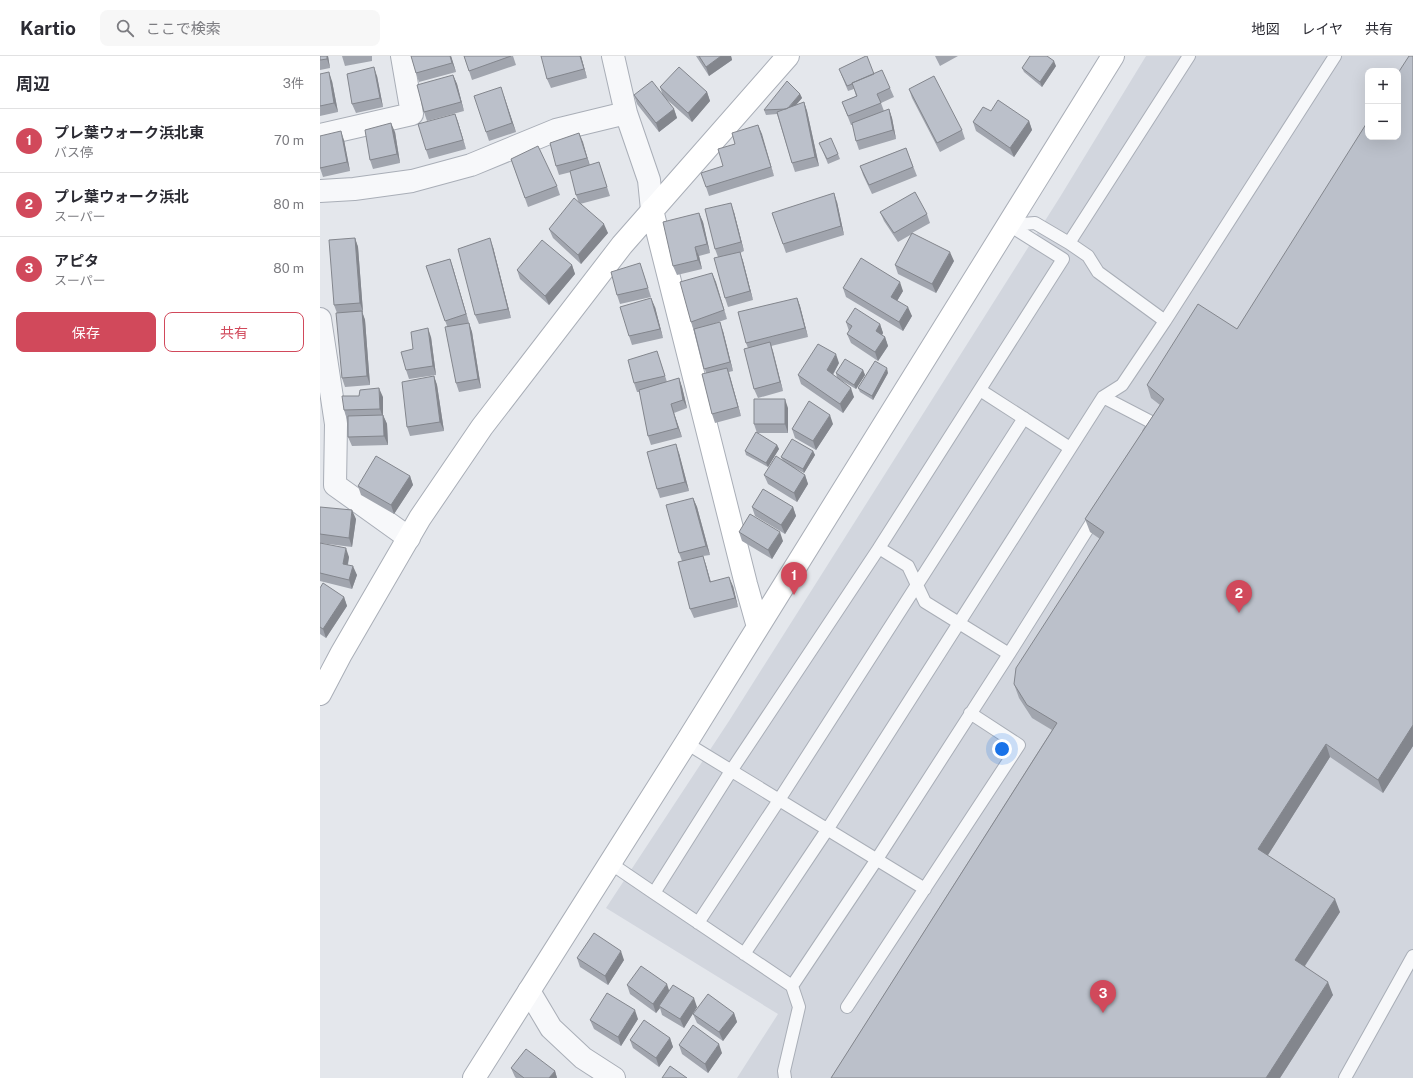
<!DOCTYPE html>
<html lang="ja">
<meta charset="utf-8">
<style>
body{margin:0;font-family:"Public Sans","Noto Sans JP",sans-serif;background:#f7f7f7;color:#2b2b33}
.controls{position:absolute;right:12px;top:12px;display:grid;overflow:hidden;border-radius:8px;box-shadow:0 4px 16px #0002}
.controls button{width:36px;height:36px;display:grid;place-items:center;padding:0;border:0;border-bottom:1px solid #e1e1e2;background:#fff;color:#2b2b33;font:20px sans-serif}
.you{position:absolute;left:682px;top:693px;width:14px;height:14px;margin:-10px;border:3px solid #fff;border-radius:50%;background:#1a73e8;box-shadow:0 0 0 6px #1a73e833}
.badge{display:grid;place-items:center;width:26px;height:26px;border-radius:50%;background:#d1495b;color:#fff;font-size:13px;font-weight:700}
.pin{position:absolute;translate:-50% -33px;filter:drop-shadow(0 1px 2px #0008)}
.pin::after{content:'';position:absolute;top:21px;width:14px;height:12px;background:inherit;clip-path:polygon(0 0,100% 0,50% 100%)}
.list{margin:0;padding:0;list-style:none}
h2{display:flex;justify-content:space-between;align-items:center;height:52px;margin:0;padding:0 16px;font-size:17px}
h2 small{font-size:13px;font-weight:400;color:#7c7c81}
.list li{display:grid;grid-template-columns:26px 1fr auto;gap:12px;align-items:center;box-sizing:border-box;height:64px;padding:0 16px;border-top:1px solid #e1e1e2}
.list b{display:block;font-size:15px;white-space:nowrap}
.list p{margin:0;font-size:13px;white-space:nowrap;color:#7c7c81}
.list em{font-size:13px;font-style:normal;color:#7c7c81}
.actions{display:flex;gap:8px;padding:12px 16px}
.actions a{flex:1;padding:9px 0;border:1px solid #d1495b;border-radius:8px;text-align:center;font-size:14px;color:#d1495b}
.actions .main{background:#d1495b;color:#fff}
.icon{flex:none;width:22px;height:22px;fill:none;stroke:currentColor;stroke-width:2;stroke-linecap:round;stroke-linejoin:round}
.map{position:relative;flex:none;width:1093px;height:1022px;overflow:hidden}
header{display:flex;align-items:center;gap:24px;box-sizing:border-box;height:56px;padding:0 20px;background:#fff;border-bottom:1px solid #e1e1e2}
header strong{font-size:19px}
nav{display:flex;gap:22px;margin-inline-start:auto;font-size:14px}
.search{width:280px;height:36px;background:#f7f7f7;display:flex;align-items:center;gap:10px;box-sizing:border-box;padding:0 14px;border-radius:8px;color:#7c7c81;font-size:15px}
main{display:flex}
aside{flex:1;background:#fff}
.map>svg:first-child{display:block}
.built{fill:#d2d6de;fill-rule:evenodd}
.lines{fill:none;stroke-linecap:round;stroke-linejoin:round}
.lane-casing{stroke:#a9aeb7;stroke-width:14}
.street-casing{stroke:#a9aeb7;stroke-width:24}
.secondary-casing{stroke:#a9aeb7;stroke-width:24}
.lane{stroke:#f7f8fa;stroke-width:12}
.street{stroke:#f7f8fa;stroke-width:22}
.secondary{stroke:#fff;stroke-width:22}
.wall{fill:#a1a5ae}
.shaded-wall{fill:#83868d}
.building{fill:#bbc0ca;stroke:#83868d}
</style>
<header>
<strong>Kartio</strong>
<div class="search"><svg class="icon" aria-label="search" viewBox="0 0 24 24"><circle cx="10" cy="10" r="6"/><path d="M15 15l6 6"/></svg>ここで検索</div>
<nav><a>地図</a><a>レイヤ</a><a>共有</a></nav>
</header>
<main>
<aside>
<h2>周辺<small>3件</small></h2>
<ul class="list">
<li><span class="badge">1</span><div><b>プレ葉ウォーク浜北東</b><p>バス停</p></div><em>70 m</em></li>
<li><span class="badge">2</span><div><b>プレ葉ウォーク浜北</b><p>スーパー</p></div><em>80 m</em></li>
<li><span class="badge">3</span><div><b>アピタ</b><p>スーパー</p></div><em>80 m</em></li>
</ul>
<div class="actions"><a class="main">保存</a><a>共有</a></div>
</aside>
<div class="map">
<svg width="1093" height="1022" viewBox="0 0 1093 1022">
<rect width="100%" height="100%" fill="#e4e7ec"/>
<path class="built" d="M826 0H1093V1022H417L458 958 286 852 409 665 740 141ZM1048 15H1078V81H1048Z"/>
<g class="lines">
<defs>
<path id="lane" d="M869 0 749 187 768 200 778 216 845 265 1015 0
M689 169 743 203 559 492 588 510 605 546 689 598 777 458
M689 169 715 167 749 187
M660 334 750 392
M783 341 835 368 829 377
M366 687 605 833
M290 807 334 837
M378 867 459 744 704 362
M424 898 507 774 783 341 802 329 845 265
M472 930 557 803 689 598
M527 951 699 689 650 657
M465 1022 464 1015 479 951 472 930 334 837 411 715 559 492
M1025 1022 1093 900"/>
<path id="street" d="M293 0 306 57 329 124 332 154
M0 79 92 58 82 0
M0 135 34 133 92 125 151 109 236 74 306 57
M0 263 16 368 15 429 89 482
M209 935 231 972 263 1002 294 1022"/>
<path id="secondary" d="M332 154 426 528 438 571
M0 638 21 598 100 462 162 371 302 189 468 0
M154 1022 366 687 793 0"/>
</defs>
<use href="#lane" class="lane-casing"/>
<use href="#street" class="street-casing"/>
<use href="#secondary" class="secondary-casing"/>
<use href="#lane" class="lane"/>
<use href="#street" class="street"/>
<use href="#secondary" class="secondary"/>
</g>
<path class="wall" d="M0 0H8L10 12 0 14Z
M22 0H52V5L25 10Z
M91 0H131L136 16 99 26 96 17Z
M144 0H193L196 9 152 24Z
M261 0 267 22 231 32 227 23Z
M376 0H411L412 4 389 20Z
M615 0H638L620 10Z
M1093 0V690L1063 737 1010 701 947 800 1020 856 985 910 1013 939 960 1022H511L732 674 712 662 699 642 694 628 780 483 770 476 765 463 840 349 831 342 827 329 917 273Z
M736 10 722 31 704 16 702 12Z
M0 18 12 25 18 56 0 60Z
M521 18H554L570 32 574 41 561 47 564 55 569 53 572 62 576 83 539 94 536 85 533 69H531L522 46 536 40 534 33 528 35Z
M133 19 137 28 144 55 107 65 104 56Z
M57 20 63 51 36 57 32 48Z
M340 31 387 36 390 45 372 66 343 40Z
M589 33 642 74 645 83 620 96 592 42Z
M480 38 482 42 476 49 484 46 487 55 499 110 475 116 472 107 457 58 446 59 444 54Z
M314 39 354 53 357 62 339 76 317 48Z
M184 40 196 76 169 85 166 76Z
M671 55 709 65 712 74 694 101 656 75 653 66Z
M135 58 138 66 146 93 109 103 106 94Z
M438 69 454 120 389 140 386 131 403 110 415 88Z
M75 76 80 107 53 113 50 104Z
M259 77 270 109 279 106 290 140 260 148 288 177 261 208 233 182 229 173 259 147 256 139 251 116 239 119 236 110Z
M24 84 30 115 3 121 0 112Z
M501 91 518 98 520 103 508 108Z
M586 92 597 120 552 138 543 119 540 110Z
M191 103 237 130 240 139 208 151Z
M517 146 524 179 466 197 452 157Z
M414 156 424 195 420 197 423 205 433 244 408 251 405 242 398 201 395 193Z
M560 156 607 158 610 167 592 177 634 205 616 237 578 218 575 209 592 178 578 186 564 165Z
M379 157 383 166 390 197 379 200 382 213 357 219 353 210Z
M35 182 38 191 43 256H42L45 264 50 329 25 331 22 322 17 257 14 249Z
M173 191 191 262 159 268 155 259Z
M130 203 133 212 149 267 152 276 161 332 139 336 136 327 127 270 106 210Z
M252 209 255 218 229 249 200 223 197 214Z
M323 216 331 241 300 248 297 239Z
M392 217 407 263 393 268 403 275 413 315 409 316 421 360 395 367 392 358 386 317 374 275 371 266Z
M523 232 583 235 577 245 592 260 583 275 526 241Z
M477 242 480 250 488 281 451 290 463 335 438 342 434 333 428 292 426 287Z
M335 251 343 282 312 289 309 280Z
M526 266 560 268 563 277 562 279 565 281 568 290 558 305 531 287 527 278 529 275Z
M111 281 116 319 89 323 86 314Z
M340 304 347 326 359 322 362 331 367 352 354 357 362 381 331 389 328 380 320 336H317L314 327Z
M519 307 513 319 534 341 523 357 481 328 478 319Z
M543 314 545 319 536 333 517 322 516 317Z
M568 317 553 344 540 336 538 332Z
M114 320 117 329 124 375 90 380 87 371Z
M63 341V359L67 368 68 389 32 390 28 381 27 363 24 354Z
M468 352V377H437L434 368Z
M513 368 496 394 475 382 472 373Z
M457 389 459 393 448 411 426 399 425 395Z
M493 395 495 399 484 417 473 411 485 419 488 428 477 446 448 428 444 419 463 405 461 401Z
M359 397 369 435 340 442 337 433Z
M90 420 93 429 74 458 41 439 38 430Z
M373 442 377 451 390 499 383 500 386 509 391 526 413 530 418 551 374 562 370 553 362 505 359 497Z
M0 451 36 463 32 491 0 487Z
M432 451H473L476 460 465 478 435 460Z
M419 476 463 485 452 503 422 485Z
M0 487 29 501 28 509 37 519 32 533 0 525Z
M0 532 24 541 27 550 6 582 0 578Z
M257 902 304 904 288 929 260 911Z
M307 929 349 935 377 951 364 972 342 959 340 952 336 957 310 938Z
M414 957 417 966 403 985 377 967 373 958Z
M318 963 301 990 274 973 270 964Z
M350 982 353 991 339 1011 313 992 310 984Z
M359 989 402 997 388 1017 362 998Z
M191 1012 235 1015 237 1022H196L195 1021Z"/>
<path class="shaded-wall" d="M7 0H8L10 12 7 3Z
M130 0H131L136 16 132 7Z
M260 0H261L267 22 264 13Z
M401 0H411L412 4 389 20 386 11Z
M734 5 736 10 722 31 720 26Z
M54 11 57 20 63 51 60 42Z
M9 16 12 25 18 56 14 47Z
M133 19 137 28 144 55 141 46Z
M181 31 196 76 192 67Z
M387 36 390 45 372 66 368 57Z
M480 38 482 42 469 57 468 53Z
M484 46 487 55 499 110 495 101Z
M354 53 357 62 339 76 336 67Z
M569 53 572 62 576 83 573 74Z
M135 58 138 66 146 93 143 84Z
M709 65 712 74 694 101 690 92Z
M71 67 75 76 80 107 77 98Z
M438 69 442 78 454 120 451 111Z
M21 75 24 84 30 115 27 106Z
M259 77 263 86 270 111 267 102Z
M514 137 517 146 524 179 521 170Z
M411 147 414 156 424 195 421 186Z
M379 157 383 166 390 197 387 188Z
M284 168 288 177 261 208 258 199Z
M35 182 38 191 43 256 40 247Z
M170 182 173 191 191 262 188 253Z
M375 191 379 200 382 213 378 204Z
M420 196 423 205 433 244 430 235Z
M630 196 634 205 616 237 612 228Z
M130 203 133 212 149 267 146 258Z
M252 209 255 218 229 249 225 240Z
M392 217 396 226 407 263 404 254Z
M580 226 583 235 574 250 571 241Z
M331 242 335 251 343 282 340 273Z
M477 242 480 250 488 281 485 272Z
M588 251 592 260 583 275 579 266Z
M42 255 45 264 50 329 47 320Z
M400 266 403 275 413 315 410 306Z
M149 267 152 276 161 332 158 323Z
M560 268 563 277 559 284 556 275Z
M108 272 111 281 116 319 113 310Z
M565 281 568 290 558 305 555 296Z
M450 286 453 295 463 335 460 326Z
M516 298 519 307 510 323 507 314Z
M407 312 410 321 421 360 418 351Z
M567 312 568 317 553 344 552 340Z
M543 314 545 319 536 333 534 329Z
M114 320 117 329 124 375 120 366Z
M359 322 362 331 367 352 363 344Z
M59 332 63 341V362L60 353Z
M531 332 534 341 523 357 520 348Z
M465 343 468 352V377L465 368Z
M351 348 362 381 358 372Z
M63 359 67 368 68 389 64 380Z
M510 359 513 368 496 394 493 385Z
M356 388 359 397 369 435 365 426Z
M457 389 459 393 448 411 446 407Z
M493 395 495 399 484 417 483 413Z
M485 419 488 428 477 446 474 437Z
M90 420 93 429 74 458 71 449Z
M373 442 377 451 390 499 386 490Z
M473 451 476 460 465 478 461 469Z
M32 454 36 463 32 491 29 482Z
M460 476 463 485 452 503 448 494Z
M26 492 29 501 26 517 23 508Z
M383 500 386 509 393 535 390 526Z
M33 510 37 519 32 533 29 524Z
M409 521 413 530 418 551 415 542Z
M24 541 27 550 6 582 3 573Z
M1093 669V690L1063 737 1058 724Z
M1006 688 1010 701 943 807 938 793Z
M1015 843 1020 856 980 917 975 904Z
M301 895 304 904 288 929 285 920Z
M1008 926 1013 939 960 1022H946Z
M347 928 350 937 339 950 340 952 336 957 333 948Z
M374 942 377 951 364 972 360 963Z
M315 954 318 963 301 990 298 981Z
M414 957 417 966 403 985 399 976Z
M350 982 353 991 339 1011 336 1002Z
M399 988 402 997 388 1017 385 1008Z
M235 1015 237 1022H229Z"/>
<path class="building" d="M0 0H7V3L0 4Z
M91 0H130L132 7 96 17Z
M144 0H191L149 15Z
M221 0H260L264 13 227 23Z
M379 0H401L386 11Z
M546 0H547L554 18 532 27V28L527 30 519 13Z
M710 0H727L734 5 720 26 702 12Z
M1089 0H1093V669L1058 724 1006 688 938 793 1015 843 975 904 1008 926 946 1022H511L737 667 707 649 694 628 696 612 784 476 765 463 844 343 827 329 878 248 917 273 1048 65V81H1078V17Z
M54 11 60 42 32 48 27 18Z
M359 11 387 36 368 57 340 31Z
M562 14 570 32 557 38 561 47 528 60 522 46 537 40 532 27Z
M9 16 14 47 0 50V18Z
M133 19 141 46 104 56 97 29Z
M614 20 642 74 617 87 589 33Z
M332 25 354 53 336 67 314 39Z
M467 25 480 38 468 52 466 53 444 54Z
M181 31 192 67 166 76 154 40Z
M678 44 709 65 690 92 653 66 663 51 671 55Z
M484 46 495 101 472 107 457 56Z
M569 53 573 74 536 85 532 67Z
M135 58 143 84 106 94 98 68Z
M71 67 77 98 50 104 45 74Z
M438 69 451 111 386 131 381 117 403 110 398 93 415 88 412 77Z
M21 75 27 106 0 112V80Z
M259 77 267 102 236 110 230 87Z
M511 82 518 98 507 103 499 87Z
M218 90 237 130 205 142 191 103Z
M586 92 593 111 549 129 540 110Z
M279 106 287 131 256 139 250 115Z
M595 136 607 158 574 177 560 156Z
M514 137 521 170 463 188 452 157Z
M254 142 284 168 258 199 229 173Z
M411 147 421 186 395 193 385 153Z
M379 157 387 188 375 191 378 204 353 210 343 166Z
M592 177 630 196 612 228 575 209Z
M35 182 40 247 14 249 9 184Z
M170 182 188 253 155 259 138 193Z
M222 184 252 209 225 240 197 214Z
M420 196 430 235 405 242 394 202Z
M541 202 580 226 571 241 588 251 579 266 523 232Z
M130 203 146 258 125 265 106 210Z
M320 207 328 232 297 239 291 216Z
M392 217 404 254 371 266 360 226Z
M331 242 340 273 309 280 300 251Z
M477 242 485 272 426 287 418 256Z
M535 252 560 268 556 275 565 281 555 296 527 278 532 270 526 266Z
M42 255 47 320 22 322 16 257Z
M400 266 410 306 384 313 374 273Z
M149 267 158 323 136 327 125 271Z
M108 272 113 310 86 314 81 296 93 293 91 276Z
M450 286 460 326 434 333 424 293Z
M498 288 516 298 507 314 531 332 520 348 478 319Z
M337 295 345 320 314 327 308 304Z
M525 303 543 314 534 329 516 317Z
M555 305 567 312 552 340 538 332Z
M407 312 418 351 392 358 382 318Z
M114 320 120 366 87 371 82 326Z
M359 322 363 344 351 348 358 372 328 380 319 334Z
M59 332 60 353 24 354 22 340H39L40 334Z
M434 343H465V368H434Z
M489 345 510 359 493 385 472 373Z
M63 359 64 380 28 381V360Z
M436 376 457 389 446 407 425 395Z
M472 383 493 395 483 413 461 401Z
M356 388 365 426 337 433 327 396Z
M56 400 90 420 71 449 38 430Z
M456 400 485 419 474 437 444 419Z
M443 433 473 451 461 469 432 451Z
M373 442 386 490 359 497 346 449Z
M0 451 32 454 29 482 0 478Z
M430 458 460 476 448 494 419 476Z
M0 487 26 492 23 508 33 510 29 524 0 517Z
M383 500 390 526 409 521 415 542 370 553 358 506Z
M3 527 24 541 3 573 0 571V532Z
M274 877 301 895 285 920 257 902Z
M321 910 347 928 333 948 307 929Z
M353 929 374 942 360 963 339 950Z
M287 937 315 954 298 981 270 964Z
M388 938 414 957 399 976 373 958Z
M324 964 350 982 336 1002 310 984Z
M373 969 399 988 385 1008 359 989Z
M206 993 235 1015 229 1022H204L191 1012Z
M350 1010 367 1022H342Z"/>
</svg>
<div class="controls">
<button>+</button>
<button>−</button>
</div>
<div class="you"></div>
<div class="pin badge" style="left:474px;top:539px">1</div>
<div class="pin badge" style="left:919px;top:557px">2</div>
<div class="pin badge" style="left:783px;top:957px">3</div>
</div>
</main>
